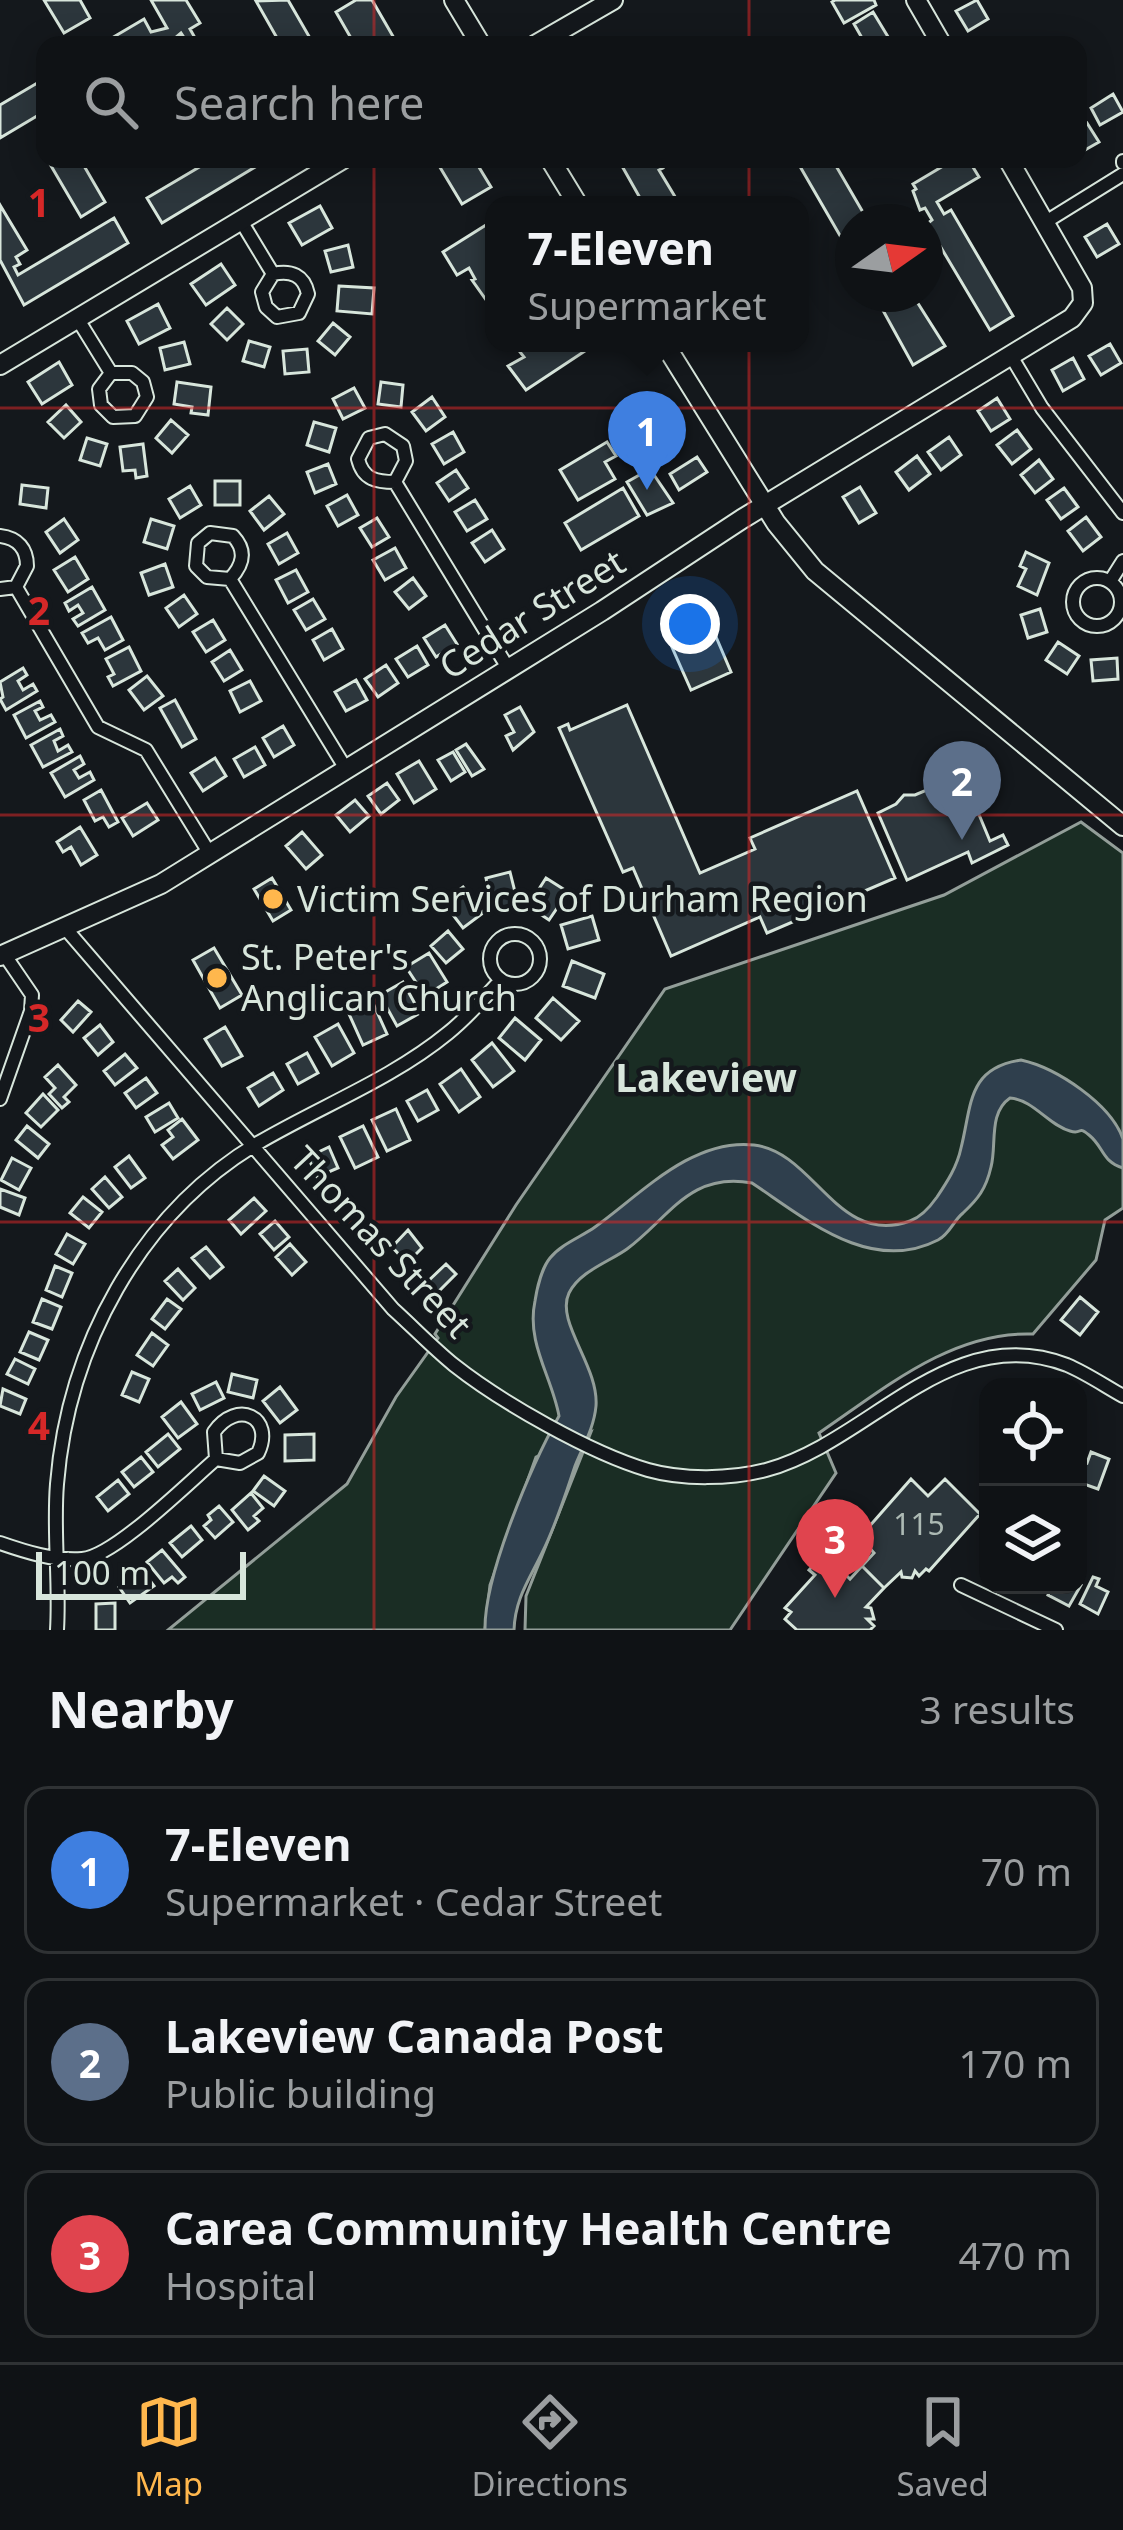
<!DOCTYPE html>
<meta charset="utf-8">
<style>
body{margin:0;font-family:"Noto Sans",sans-serif;background:#1d2022;color:#f1f3f6}
.controls{position:absolute;right:36px;bottom:36px;display:grid;overflow:hidden;border-radius:24px;box-shadow:0 6px 30px #0003}
.controls button{width:108px;height:108px;display:grid;place-items:center;padding:0;border:0;border-bottom:3px solid #2f3234;background:#0f1215;color:#f1f3f6;font:60px sans-serif}
.compass{position:absolute;left:835px;top:204px;width:108px;height:108px;border-radius:50%;background:#0f1215;box-shadow:0 6px 30px #0003;rotate:76deg}
.scale{position:absolute;left:36px;bottom:30px;width:210px;box-sizing:border-box;padding-left:12px;border:6px solid #d8e6dc;border-top:0;font-size:33px;line-height:42px;white-space:nowrap;color:#d8e6dc;-webkit-text-stroke:9px #14181c;paint-order:stroke}
.you{position:absolute;left:690px;top:624px;width:42px;height:42px;margin:-30px;border:9px solid #fff;border-radius:50%;background:#1a73e8;box-shadow:0 0 0 18px #1a73e833}
.badge{display:grid;place-items:center;width:78px;height:78px;border-radius:50%;background:#ffb74d;color:#fff;font-size:39px;font-weight:700}
.pin{position:absolute;translate:-50% -99px;filter:drop-shadow(0 3px 6px #0008)}
.pin::after{content:'';position:absolute;top:63px;width:42px;height:36px;background:inherit;clip-path:polygon(0 0,100% 0,50% 100%)}
.popup{position:absolute;left:485px;top:196px;width:324px;height:156px;box-sizing:border-box;display:grid;place-content:center;border-radius:24px;background:#0f1215;filter:drop-shadow(0 3px 9px #0005);font-size:39px;white-space:nowrap;color:#9b9ea0}
.popup b{font-size:45px;color:#f1f3f6}
.popup::after{content:'';position:absolute;left:50%;top:100%;margin-left:-24px;border:24px solid transparent;border-top-color:#0f1215}
.list{margin:0;padding:0;list-style:none}
h2{display:flex;justify-content:space-between;align-items:center;height:156px;margin:0;padding:0 48px;font-size:51px}
h2 small{font-size:39px;font-weight:400;color:#9b9ea0}
.list li{display:grid;grid-template-columns:78px 1fr auto;gap:36px;align-items:center;box-sizing:border-box;height:168px;margin:0 24px 24px;padding:0 24px;border:3px solid #2f3234;border-radius:24px}
.list b{display:block;font-size:45px;white-space:nowrap}
.list p{margin:0;font-size:39px;white-space:nowrap;color:#9b9ea0}
.list em{font-size:39px;font-style:normal;color:#9b9ea0}
.icon{flex:none;width:66px;height:66px;fill:none;stroke:currentColor;stroke-width:2;stroke-linecap:round;stroke-linejoin:round}
.map{position:relative;flex:none;width:1123px;height:1630px;overflow:hidden}
.search{position:absolute;background:#0f1215;box-shadow:0 6px 30px #0003;left:36px;right:36px;top:36px;height:132px;display:flex;align-items:center;gap:30px;box-sizing:border-box;padding:0 42px;border-radius:24px;color:#9b9ea0;font-size:45px}
.sheet{height:732px;background:#0f1215}
nav{display:flex;justify-content:space-around;align-items:center;box-sizing:border-box;height:168px;border-top:3px solid #2f3234;background:#0f1215;font-size:33px;color:#9b9ea0}
nav a{display:grid;justify-items:center;gap:6px}
nav .on{color:#ffb74d}
.map>svg:first-child{display:block}
.green{fill:#1a2d24;stroke:#939e99;stroke-width:3}
.water{fill:#2f3f4d;stroke:#939e99;stroke-width:3}
.building{fill:#2c363c;stroke:#d8e6dc;stroke-width:3}
.lines{fill:none;stroke-linecap:round;stroke-linejoin:round}
.street-casing{stroke:#d8e6dc;stroke-width:16}
.secondary-casing{stroke:#d8e6dc;stroke-width:22}
.street{stroke:#14181c;stroke-width:12}
.secondary{stroke:#14181c;stroke-width:18}
.grid{fill:none;stroke:#d62828;stroke-width:3;stroke-opacity:0.55}
.poi-dot{fill:#ffb74d;stroke:#14181c;stroke-width:4.5}
.labels{text-anchor:middle;stroke-width:9;stroke-linejoin:round;paint-order:stroke}
.number-label{font-size:30px;fill:#adbab4}
.street-label{font-size:36px;fill:#d8e6dc;stroke:#14181c}
.poi-label{font-size:36px;fill:#d8e6dc;stroke:#14181c;text-anchor:start}
.neighbourhood-label{font-size:39px;font-weight:bold;fill:#d8e6dc;stroke:#14181c}
.grid-label{font-size:39px;text-anchor:middle;font-weight:bold;fill:#d62828;stroke:#14181c;stroke-width:9;stroke-linejoin:round;paint-order:stroke}
</style>
<div class="map">
<svg width="1123" height="1630" viewBox="0 0 1123 1630">
<rect width="100%" height="100%" fill="#14181c"/>
<path class="green" d="M1081 822 1123 853V1208L1105 1220 1096 1260 1033 1334C951 1331 884 1389 819 1433L836 1473 730 1630H525L526 1596 591 1432 536 1457 490 1585 485 1630H168L347 1484 396 1397 438 1338 435 1334 516 1205 665 989 944 895Z"/>
<path class="water" d="M1021 1060C1057 1068 1111 1104 1123 1139 1123 1146 1123 1160 1123 1168 1102 1162 1104 1147 1089 1135 1077 1125 1083 1135 1070 1131 1048 1125 1034 1100 1010 1098 988 1113 997 1145 991 1167 986 1189 978 1199 963 1213 953 1221 950 1234 938 1240 870 1275 805 1218 752 1183 690 1171 669 1218 627 1249 609 1262 580 1271 569 1293 555 1322 599 1366 596 1406 594 1428 583 1446 575 1466 565 1496 556 1525 542 1553 529 1580 515 1599 514 1630H485C484 1575 532 1464 559 1416 552 1377 526 1343 535 1301 537 1288 542 1268 550 1258 561 1244 581 1237 595 1227 641 1194 692 1138 754 1145 815 1152 837 1247 910 1221 921 1217 930 1207 937 1197 947 1182 957 1167 961 1148 972 1105 967 1068 1021 1060Z"/>
<path class="building" d="M44 0H80L90 18 64 33Z
M151 0H186L200 23 190 29 199 45H189L181 33 168 44 166 40 157 45H100L144 19 151 32 167 28Z
M288 0 314 45H281L256 1Z
M356 0H372L398 45H355L336 12Z
M835 0H874L876 5 844 23 832 2Z
M977 0 988 19 968 31 956 11Z
M873 12 893 45H866L854 24Z
M39 82 45 93V118L42 113 0 138V105Z
M1113 94 1123 112 1100 125 1091 108Z
M1087 123 1099 142 1078 154V128Z
M47 159H80L105 202 81 217Z
M213 159 267 160 162 223 147 198Z
M435 159H474L491 187 462 204Z
M618 159H660L663 168 659 170 680 205H644Z
M805 159H832L864 214 868 212 877 222H853V258L798 163Z
M955 159H968L979 177 937 202 944 214 951 210 1013 316 990 330 927 224 932 220 925 208 920 210 913 191 916 189 913 184Z
M0 205 27 250 16 257 20 264 14 267 18 275 114 218 128 243 24 305 0 260Z
M320 206 332 228 302 245 289 223Z
M494 220V311L472 280 475 279 469 268 457 275 443 252Z
M1107 224 1119 244 1097 257 1085 237Z
M348 245 353 267 331 272 325 251Z
M221 264 235 285 206 305 191 284Z
M339 286 374 288 372 314 337 311Z
M874 294H912L945 346 913 365Z
M158 304 170 328 139 344 127 321Z
M227 308 243 324 227 340 211 324Z
M333 323 350 337 335 355 318 341Z
M249 341 270 347 264 367 243 361Z
M184 342 190 364 165 370 160 348Z
M513 343H597L526 390 508 366 524 357Z
M1110 344 1121 363 1101 375 1089 356Z
M307 349 309 372 285 374 283 351Z
M1073 358 1084 379 1063 391 1052 370Z
M59 362 72 385 42 404 28 382Z
M177 382 211 387 208 415 191 413 192 407 174 404Z
M381 382 403 385 401 407 378 404Z
M354 388 365 408 343 419 333 399Z
M432 397 445 417 426 431 412 412Z
M997 398 1010 419 991 431 978 411Z
M66 405 81 422 64 438 48 422Z
M171 420 188 435 172 453 156 438Z
M314 422 336 428 329 452 307 445Z
M1017 430 1031 449 1012 464 997 445Z
M453 432 464 452 444 464 432 444Z
M949 437 961 455 941 470 928 452Z
M87 438 107 444 100 466 80 460Z
M607 442 616 456 605 462 615 479 578 500 560 470Z
M143 444 147 476 136 478 135 470 123 471 120 447Z
M917 456 930 474 909 490 896 472Z
M697 457 707 472 679 490 670 474Z
M1039 460 1053 479 1035 493 1021 475Z
M328 464 336 484 315 493 307 472Z
M650 469 673 503 647 515 627 482Z
M456 470 468 488 449 501 437 483Z
M215 481H240V505H215Z
M22 485 48 488 46 508 20 504Z
M190 486 201 505 180 518 169 499Z
M860 487 876 513 859 523 843 497Z
M623 488 639 516 581 550 565 523Z
M1064 488 1078 507 1061 519 1047 500Z
M347 495 358 515 338 526 327 506Z
M269 496 284 514 264 530 250 511Z
M475 500 487 519 467 531 455 512Z
M1086 517 1101 537 1083 551 1068 531Z
M377 518 389 537 372 547 360 528Z
M64 519 78 540 60 553 46 532Z
M151 519 174 526 167 549 144 542Z
M492 530 504 549 485 562 472 543Z
M287 533 298 553 279 564 268 544Z
M395 548 406 568 385 580 373 560Z
M1026 552 1049 563 1037 595 1018 586 1026 569 1020 566Z
M75 557 88 579 68 592 54 570Z
M165 564 173 587 149 595 141 573Z
M296 570 308 592 288 603 276 580Z
M413 578 426 596 409 609 395 592Z
M92 587 105 610 78 626 73 619 83 613 78 605 69 611 65 603Z
M184 595 197 614 179 627 166 608Z
M313 599 325 619 306 630 294 610Z
M1040 609 1047 632 1028 638 1021 615Z
M111 617 123 640 105 650 98 638 88 643 82 633Z
M708 618 731 672 691 690 667 636Z
M213 620 225 640 206 652 193 632Z
M445 625 457 644 436 657 424 638Z
M332 629 343 649 324 660 313 640Z
M1058 642 1079 656 1067 674 1046 660Z
M417 646 428 665 408 677 396 659Z
M129 647 141 671 113 686 108 677 114 674 106 659Z
M230 650 242 670 224 681 212 662Z
M1117 658 1118 679 1093 681 1091 660Z
M386 665 398 683 378 697 365 679Z
M23 668 27 675 18 681 23 690 33 684 37 691 6 710 0 699 3 697 0 682Z
M147 676 163 696 144 710 129 690Z
M356 680 367 700 346 711 335 692Z
M250 681 261 701 240 712 230 691Z
M175 700 196 739 182 747 160 708Z
M40 701 43 707 35 711 40 720 51 715 55 722 26 738 14 715Z
M627 705 700 873 755 849 750 838 857 791 895 878 767 933 760 917 671 956 633 868 623 872 559 728 568 724 570 730Z
M520 707 534 732 513 750 506 736 514 732 505 715Z
M283 726 294 745 274 757 263 738Z
M60 729 63 736 54 741 58 751 68 745 72 752 43 767 31 745Z
M466 744 484 769 472 776 456 750Z
M255 747 265 765 244 777 234 759Z
M453 752 465 772 451 781 438 760Z
M80 756 84 764 74 770 79 778 90 772 94 780 65 797 51 773Z
M215 758 226 776 203 791 191 773Z
M419 761 436 789 414 803 397 774Z
M955 778 965 781 990 841 1003 835 1008 845 972 863 968 852 907 880 878 813 896 804 904 795H915Z
M387 783 399 800 381 814 368 796Z
M101 790 118 822 109 827 103 817 95 821 84 800Z
M355 800 369 816 350 832 336 815Z
M147 803 158 820 133 836 122 818Z
M80 827 97 855 81 865 71 847 63 852 57 842Z
M302 832 322 855 306 869 286 846Z
M510 872 518 904 493 910 486 878Z
M272 878 291 910 273 921 254 889Z
M546 878 568 892 549 920 528 906Z
M463 887 483 913 463 928 443 902Z
M592 916 599 940 568 949 561 925Z
M448 931 463 949 446 963 431 946Z
M214 948 242 995 220 1008 193 960Z
M429 953 447 982 425 996 406 967Z
M572 961 604 974 595 998 563 986Z
M403 982 420 1013 397 1026 380 995Z
M553 998 579 1021 561 1040 536 1018Z
M78 1001 91 1012 73 1032 61 1020Z
M373 1003 387 1034 363 1045 349 1014Z
M515 1018 541 1040 525 1060 499 1038Z
M338 1024 354 1053 332 1066 315 1037Z
M100 1025 113 1042 98 1055 84 1038Z
M225 1027 242 1056 222 1066 205 1039Z
M492 1043 514 1071 493 1087 472 1060Z
M307 1053 318 1073 298 1084 287 1064Z
M125 1054 137 1068 115 1085 104 1071Z
M58 1065 76 1085 64 1097 69 1102 62 1108 49 1094 55 1088 45 1077Z
M461 1069 480 1097 459 1112 440 1084Z
M273 1073 283 1090 259 1106 248 1088Z
M146 1078 157 1093 136 1108 125 1093Z
M427 1090 438 1110 418 1121 407 1101Z
M43 1094 58 1110 41 1127 26 1113Z
M169 1103 178 1118 155 1132 146 1117Z
M396 1109 410 1140 387 1151 372 1120Z
M182 1119 198 1140 173 1159 162 1145 173 1137 168 1130Z
M27 1126 49 1144 38 1158 16 1140Z
M363 1126 378 1157 355 1168 340 1137Z
M329 1147 338 1168 317 1177 308 1157Z
M129 1156 145 1178 131 1188 115 1167Z
M12 1158 31 1168 19 1190 1 1180Z
M105 1177 122 1197 109 1208 92 1189Z
M0 1189 25 1198 19 1215 0 1207Z
M83 1197 102 1212 89 1228 70 1213Z
M254 1198 266 1211 241 1234 229 1220Z
M275 1221 289 1237 274 1250 260 1234Z
M408 1230 422 1248 407 1263 392 1247Z
M67 1234 85 1244 73 1264 56 1254Z
M290 1244 306 1262 292 1275 276 1257Z
M206 1247 223 1267 210 1278 192 1258Z
M446 1264 456 1274 434 1296 424 1285Z
M55 1266 72 1273 62 1297 46 1290Z
M178 1269 195 1288 183 1300 165 1281Z
M1080 1297 1098 1312 1080 1335 1061 1320Z
M42 1299 61 1307 52 1329 33 1322Z
M167 1299 181 1309 165 1329 152 1319Z
M29 1332 48 1340 39 1360 20 1352Z
M152 1333 168 1345 153 1366 137 1355Z
M15 1359 35 1369 28 1384 7 1374Z
M132 1372 149 1379 139 1402 122 1395Z
M232 1374 257 1380 253 1398 228 1392Z
M216 1382 224 1398 200 1410 192 1394Z
M280 1387 297 1410 280 1423 263 1401Z
M3 1389 26 1399 20 1414 0 1406Z
M181 1402 197 1424 178 1438 162 1417Z
M168 1434 180 1449 158 1467 146 1452Z
M314 1434V1460L285 1461V1435Z
M1091 1452 1109 1459 1098 1489 1078 1482V1460L1087 1463Z
M141 1457 153 1472 134 1487 122 1472Z
M264 1476 285 1491 274 1506 253 1491Z
M911 1479 928 1496 945 1479 980 1514 929 1571 926 1569 919 1576 915 1571 912 1578 902 1577 901 1572 884 1588 862 1566 874 1553 860 1537Z
M118 1480 129 1494 108 1511 97 1497Z
M251 1493 263 1508 254 1516 259 1521 248 1530 232 1510Z
M219 1506 233 1522 215 1538 204 1526 211 1520 208 1515Z
M191 1526 202 1540 182 1557 170 1543Z
M162 1550 185 1577 178 1583 172 1577 164 1583 147 1562Z
M825 1561 834 1573 839 1568 850 1579 862 1566 884 1588 866 1607 871 1608 874 1619H867L874 1626 870 1630H797L785 1619 791 1612 785 1608 815 1575 809 1570 816 1562 818 1567Z
M142 1570 154 1586 130 1603 119 1587Z
M1093 1577 1099 1579 1096 1586 1108 1592 1098 1614 1080 1604Z
M1078 1583 1081 1585 1069 1606 1048 1595 1053 1585Z
M115 1603V1630H96V1604Z"/>
<g class="lines">
<defs>
<path id="street" d="M1123 161V163
M241 221 273 274 262 292 266 307 277 317 299 313 308 294C304 275 291 270 273 274
M1044 223 1123 174
M77 318 111 373H132L143 382 147 397 135 416 113 417 101 405 99 389 111 373
M1011 356 1042 408 1123 513
M395 482C377 482 363 480 358 459L369 438 385 434 403 446 406 461 395 482 508 668
M0 536C18 538 27 549 27 566L16 587 0 589
M1073 602a24 24 0 1 1 48 0a24 24 0 1 1-48 0Z
M230 579C243 565 247 551 233 536L210 533 198 543 196 566 207 577 230 579 346 769
M1111 580 1123 561
M16 587 98 727 146 750 210 854
M66 929 393 1309C413 1327 433 1348 454 1365 501 1402 590 1453 648 1470 683 1480 731 1479 766 1470 870 1442 949 1320 1067 1365 1086 1373 1105 1386 1123 1396
M490 959a25 25 0 1 1 50 0a25 25 0 1 1-50 0Z
M0 1099 31 1011 32 995 4 954
M0 1543C26 1552 54 1561 82 1559 114 1557 189 1482 216 1459L240 1463 258 1453C275 1417 237 1399 214 1432L216 1459
M961 1585 1056 1630
M57 1630C60 1581 53 1532 57 1484 68 1347 139 1214 258 1143 321 1106 392 1079 448 1033 467 1018 483 999 500 981"/>
<path id="secondary" d="M454 0 481 45
M916 0 942 45
M535 45 613 0
M550 159 578 205
M664 343 776 523 815 571 1123 826
M0 365 343 159
M0 956 161 884 602 611 742 519 1072 318 1083 303 1082 288 1008 159"/>
</defs>
<use href="#street" class="street-casing"/>
<use href="#secondary" class="secondary-casing"/>
<use href="#street" class="street"/>
<use href="#secondary" class="secondary"/>
</g>
<path class="grid" d="M374 0V45M749 0V45M374 159V1630M749 159V1630M0 408H1123M0 815H1123M0 1222H1123"/>
<g class="poi-dot">
<circle cx="273" cy="899" r="12"/>
<circle cx="217" cy="978" r="12"/>
</g>
<g class="labels">
<g class="number-label">
<text x="919" y="1535">115</text>
</g>
<g class="street-label">
<text transform="translate(532 614) rotate(-32)" y="13">Cedar Street</text>
<text transform="translate(381 1242) rotate(47)" y="13">Thomas Street</text>
</g>
<g class="poi-label">
<text x="297" y="912">Victim Services of Durham Region</text>
<text x="241" y="970">St. Peter's<tspan x="241" dy="41">Anglican Church</tspan></text>
</g>
<g class="neighbourhood-label">
<text x="706" y="1092">Lakeview</text>
</g>
</g>
<g class="grid-label">
<text x="39" y="217">1</text>
<text x="39" y="625">2</text>
<text x="39" y="1032">3</text>
<text x="39" y="1440">4</text>
</g>
</svg>
<div class="controls">
<button><svg class="icon" aria-label="locate" viewBox="0 0 24 24"><circle cx="12" cy="12" r="6"/><path d="M12 2v4M12 18v4M2 12h4M18 12h4"/></svg></button>
<button><svg class="icon" aria-label="layers" viewBox="0 0 24 24"><path d="M12 4l9 5-9 5-9-5zM3 14l9 5 9-5"/></svg></button>
</div>
<svg class="compass" viewBox="-18 -18 36 36"><path d="M0-13l5 13h-10z" fill="#e53935"/><path d="M0 13l5-13h-10z" fill="#9b9ea0"/></svg>
<div class="scale">100 m</div>
<div class="you"></div>
<div class="pin badge" style="left:647px;top:490px;background:#3f7fe0">1</div>
<div class="popup"><b>7-Eleven</b>Supermarket</div>
<div class="pin badge" style="left:962px;top:840px;background:#5c6f8a">2</div>
<div class="pin badge" style="left:835px;top:1598px;background:#e0444e">3</div>
<div class="search"><svg class="icon" aria-label="search" viewBox="0 0 24 24"><circle cx="10" cy="10" r="6"/><path d="M15 15l6 6"/></svg>Search here</div>
</div>
<section class="sheet">
<h2>Nearby<small>3 results</small></h2>
<ul class="list">
<li><span class="badge" style="background:#3f7fe0">1</span><div><b>7-Eleven</b><p>Supermarket · Cedar Street</p></div><em>70 m</em></li>
<li><span class="badge" style="background:#5c6f8a">2</span><div><b>Lakeview Canada Post</b><p>Public building</p></div><em>170 m</em></li>
<li><span class="badge" style="background:#e0444e">3</span><div><b>Carea Community Health Centre</b><p>Hospital</p></div><em>470 m</em></li>
</ul>
</section>
<nav>
<a class="on"><svg class="icon" aria-label="map" viewBox="0 0 24 24"><path d="M3 6l6-2 6 2 6-2v14l-6 2-6-2-6 2zM9 4v14M15 6v14"/></svg>Map</a>
<a><svg class="icon" aria-label="directions" viewBox="0 0 24 24"><path d="M12 3l9 9-9 9-9-9zM9 14v-3h6M13 9l2 2-2 2"/></svg>Directions</a>
<a><svg class="icon" aria-label="saved" viewBox="0 0 24 24"><path d="M7 4h10v16l-5-4-5 4z"/></svg>Saved</a>
</nav>
